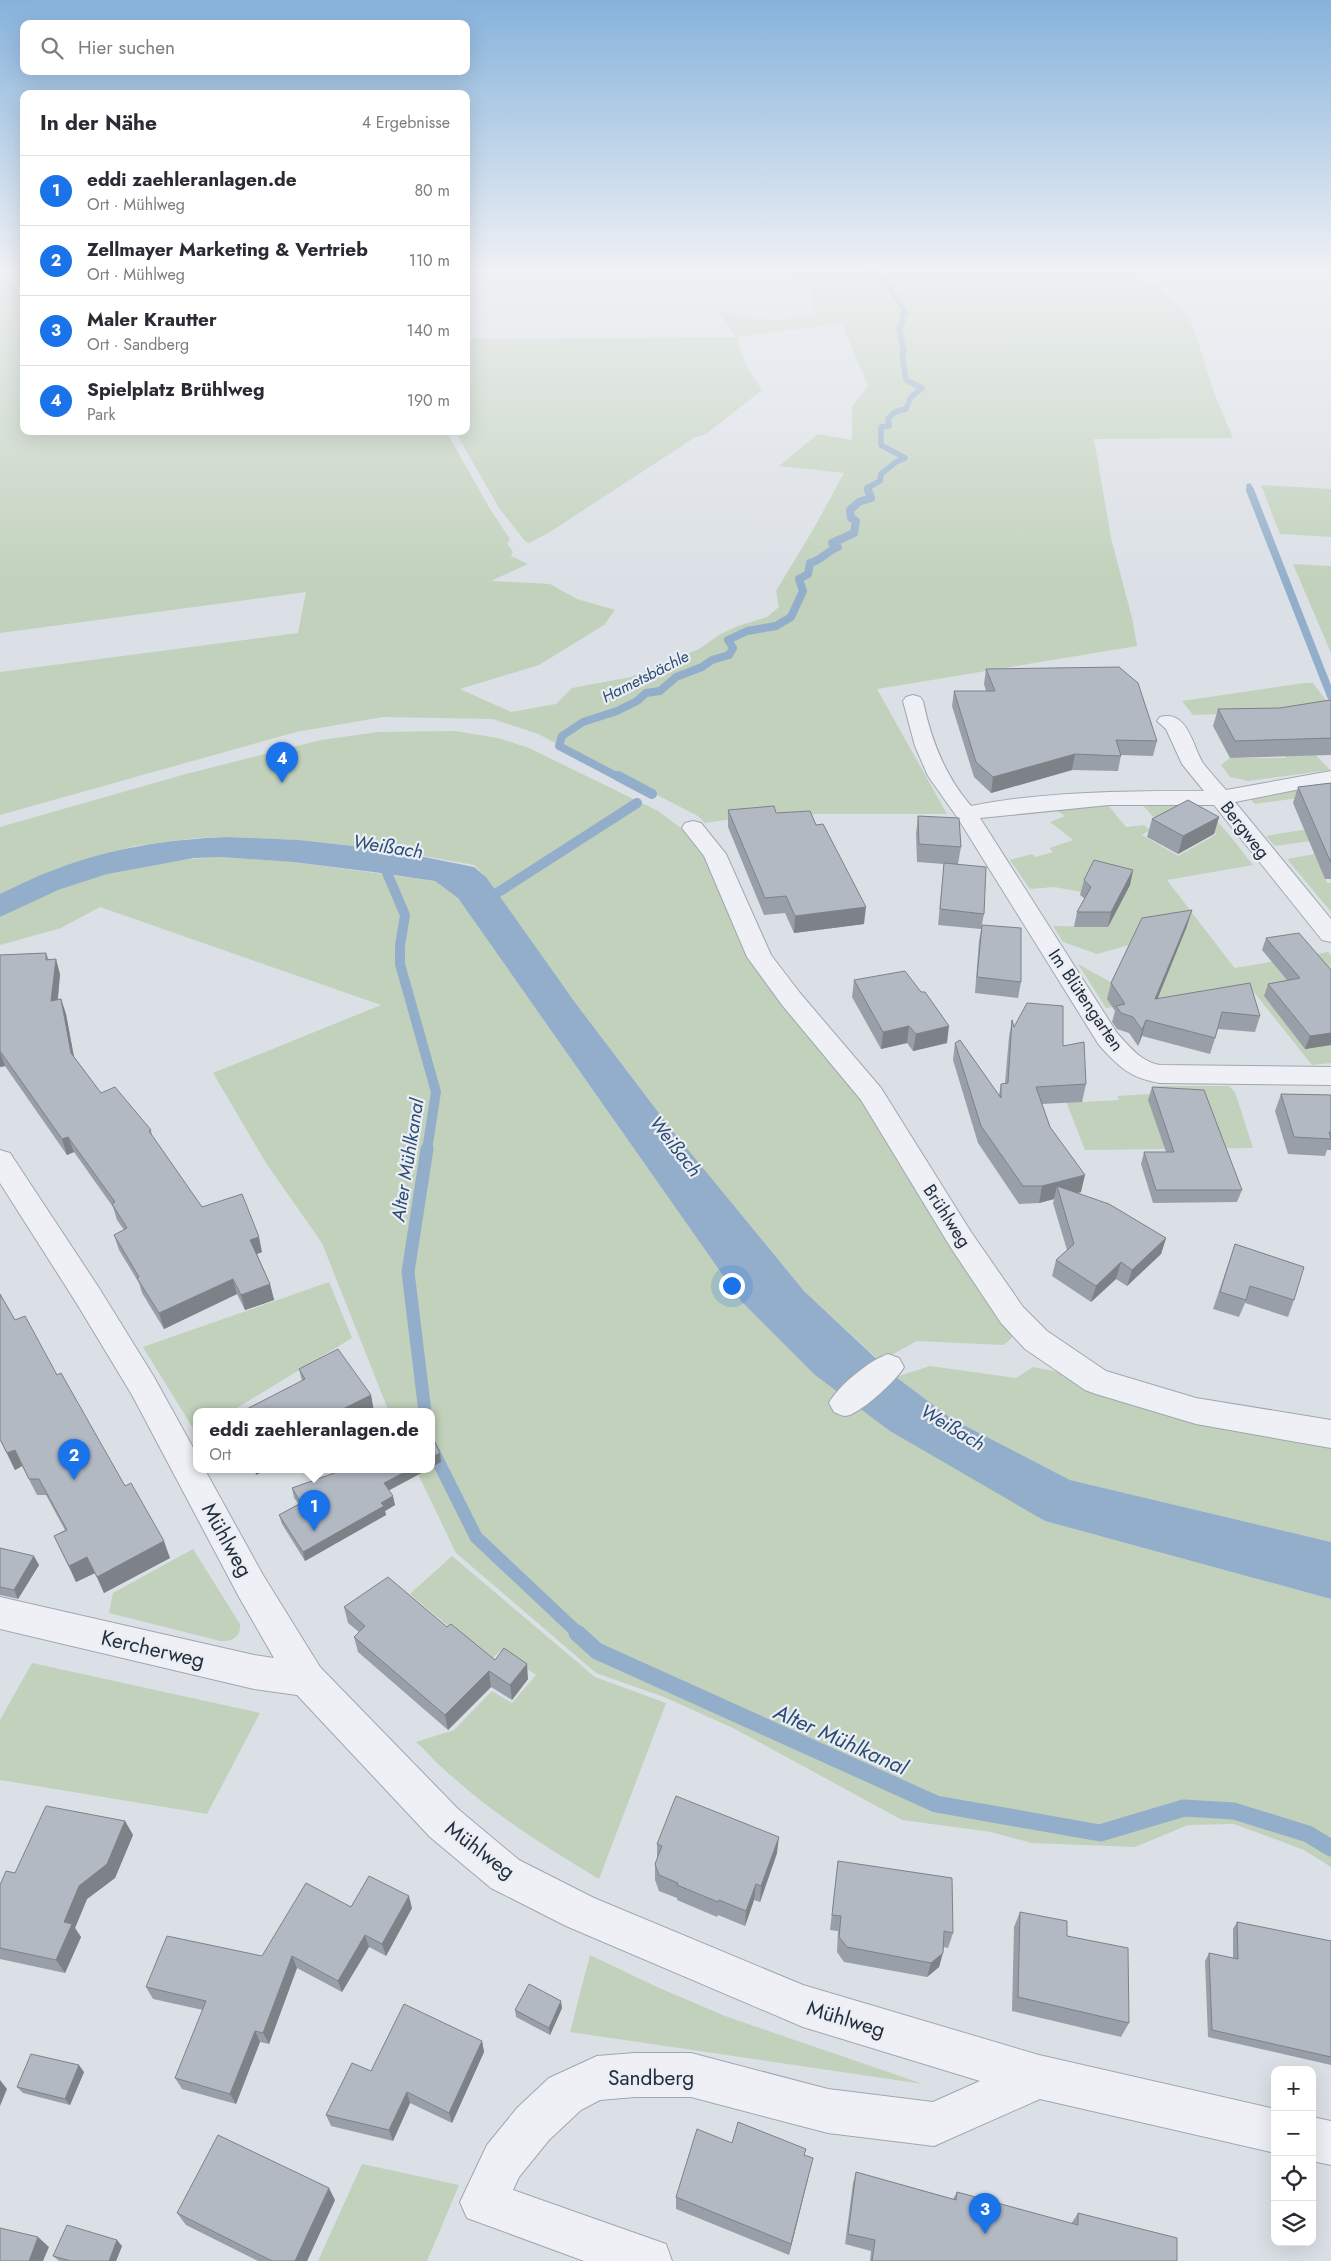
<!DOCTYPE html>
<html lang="de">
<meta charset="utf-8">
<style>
body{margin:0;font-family:Jost,sans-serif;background:#f7f7f7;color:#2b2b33}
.controls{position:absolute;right:15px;bottom:15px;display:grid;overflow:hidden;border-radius:10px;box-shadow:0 5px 20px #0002}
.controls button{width:45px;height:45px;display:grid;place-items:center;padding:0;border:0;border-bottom:1px solid #e1e1e2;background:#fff;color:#2b2b33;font:25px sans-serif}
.you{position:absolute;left:731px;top:1285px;width:18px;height:18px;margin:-12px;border:4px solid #fff;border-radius:50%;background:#1a73e8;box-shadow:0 0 0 8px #1a73e833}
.badge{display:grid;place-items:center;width:32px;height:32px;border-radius:50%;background:#1a73e8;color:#fff;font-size:16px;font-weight:700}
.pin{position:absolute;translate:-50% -41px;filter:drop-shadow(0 1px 2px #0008)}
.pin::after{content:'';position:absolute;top:26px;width:18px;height:15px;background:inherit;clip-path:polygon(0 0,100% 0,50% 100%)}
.popup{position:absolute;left:193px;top:1408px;width:242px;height:65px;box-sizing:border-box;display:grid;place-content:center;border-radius:10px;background:#fff;filter:drop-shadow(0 1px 4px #0005);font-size:16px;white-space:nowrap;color:#7c7c81}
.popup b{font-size:19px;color:#2b2b33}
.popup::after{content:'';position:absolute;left:50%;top:100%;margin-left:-10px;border:10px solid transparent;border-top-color:#fff}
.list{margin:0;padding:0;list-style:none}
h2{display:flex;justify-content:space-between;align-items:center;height:65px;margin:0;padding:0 20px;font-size:21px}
h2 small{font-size:16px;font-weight:400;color:#7c7c81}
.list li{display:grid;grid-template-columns:32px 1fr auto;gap:15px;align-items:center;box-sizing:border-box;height:70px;padding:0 20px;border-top:1px solid #e1e1e2}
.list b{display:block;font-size:19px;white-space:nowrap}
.list p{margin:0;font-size:16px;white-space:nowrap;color:#7c7c81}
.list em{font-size:16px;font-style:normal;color:#7c7c81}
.icon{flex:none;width:28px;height:28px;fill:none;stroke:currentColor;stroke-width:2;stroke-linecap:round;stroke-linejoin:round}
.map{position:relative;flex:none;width:1331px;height:2261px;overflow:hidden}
.search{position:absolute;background:#fff;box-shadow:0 5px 20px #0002;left:20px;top:20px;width:450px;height:55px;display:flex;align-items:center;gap:12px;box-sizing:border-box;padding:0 18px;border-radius:10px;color:#7c7c81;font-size:19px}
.panel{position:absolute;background:#fff;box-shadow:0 5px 20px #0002;left:20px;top:90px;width:450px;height:345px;border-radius:10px}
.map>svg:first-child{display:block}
.green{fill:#c1d1bb}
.water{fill:#93aeca}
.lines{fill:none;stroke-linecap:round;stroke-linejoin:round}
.stream-far4{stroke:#93aeca;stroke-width:5.5}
.stream-far3{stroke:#93aeca;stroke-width:8}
.stream-far2{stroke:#93aeca;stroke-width:10}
.stream-far1{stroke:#93aeca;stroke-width:13}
.stream{stroke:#93aeca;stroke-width:17}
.minor-casing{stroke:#a0a7b0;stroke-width:2}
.minor{fill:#eef0f5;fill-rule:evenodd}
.wall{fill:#999fa8}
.shaded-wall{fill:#7d8288}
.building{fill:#b2b9c3;stroke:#7d8288}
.labels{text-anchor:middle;stroke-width:4.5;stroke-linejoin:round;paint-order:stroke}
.far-water-label{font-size:16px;font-style:italic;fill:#2c4d73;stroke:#eaeef4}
.street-label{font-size:18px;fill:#242e3d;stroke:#eaeef4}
.water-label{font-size:19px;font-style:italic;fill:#2c4d73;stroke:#eaeef4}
.near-street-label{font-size:21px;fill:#242e3d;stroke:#eaeef4}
.near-water-label{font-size:22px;font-style:italic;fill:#2c4d73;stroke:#eaeef4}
</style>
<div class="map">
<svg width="1331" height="2261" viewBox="0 0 1331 2261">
<rect width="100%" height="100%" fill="#dbe0e6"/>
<path class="green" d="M0 269H14L2 270 24 300V431H446L490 509 510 539 507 543 513 552 511 556 528 564 491 581 550 584 577 599 615 610 604 625 539 665 460 689 511 712 556 704 572 688 631 677 699 649 719 635 738 626 767 617 779 607 776 591 814 528 844 473 779 466 818 434 852 440V407L868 386 842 323 737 337 745 364 762 390 706 434 694 438 550 532 529 543 525 541 499 508 455 431H466V339L736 337 716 309C756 320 775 324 816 314L812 293 773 269H1125L1156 286 1185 311 1196 335 1214 393 1233 438 1094 439 1111 538 1133 622 1137 646 877 689 947 814H768L705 823 698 816 538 734 493 719 383 717 296 732 0 815V672L298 633 306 592 0 633Z
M651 269H760L662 276Z
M1261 485 1331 489V537L1280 534Z
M1293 564 1331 566V653Z
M1304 683H1313L1331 707 1312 751 1330 770 1248 781 1230 777 1221 765 1230 758H1286L1277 743 1224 714 1193 715 1182 701Z
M455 731 498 738 529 748 658 811 685 831 705 856 861 1096 885 1133 912 1184 962 1263 1016 1334 1004 1345 917 1341 880 1361 804 1291 671 1129 526 937 486 877 474 865 389 850 299 840 228 837 196 838 135 846 96 857 56 869 0 894V827L186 774 321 740 378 732Z
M1328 786 1319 795 1255 804 1249 798Z
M1141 803C1210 802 1213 814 1253 865L1167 880 1233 966 1235 968 1328 952 1331 956V1063L1312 1065 1249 986 1106 1008 1078 964 1114 984 1133 944 1097 954 1063 942 1053 926 1108 927 1082 892 1054 887 1030 889 1010 860 1032 854 1036 857 1053 852 1049 848 1073 840 1050 822 1065 816 1056 810 1108 805 1126 827 1144 825 1150 830 1142 835 1178 856 1217 834 1181 814 1160 825Z
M1331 825V838L1275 846 1266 836Z
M1315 854 1327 883H1331V912L1287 859Z
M220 857 293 862 435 881 458 898 741 1301 816 1375 1045 1521 1331 1599V1867L1304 1850 1234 1824 1188 1825 1135 1847 1032 1843 991 1832 902 1820 735 1729 664 1697 596 1673 456 1553 416 1470H432V1412H389L322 1243 266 1163 213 1073 381 1005 100 907 61 928 0 945V917C19 908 39 897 59 889 110 870 166 859 220 857Z
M1155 1086H1229L1235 1092 1253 1148 1085 1150 1065 1099 1077 1087 1083 1102 1119 1100 1117 1096 1151 1094Z
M329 1282 352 1338 230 1412H196V1433L143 1347Z
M930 1366 1016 1378 1033 1367 1054 1371 1117 1394 1331 1443V1542L1070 1480 952 1419 896 1377Z
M193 1549 240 1624C241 1637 232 1642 220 1641L109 1613 113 1593Z
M452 1556 595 1677 666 1703 599 1879C549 1849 499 1818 455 1779 441 1768 429 1754 416 1742L454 1730 492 1691 512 1703 536 1675 500 1651 490 1661 410 1594Z
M32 1663 260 1713 207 1814 0 1780V1720Z
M590 1955 657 1987 725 2016 923 2084 570 2032Z
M362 2164 459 2185 427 2261H318Z"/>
<path class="water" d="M228 837 299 840 389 850 474 867 486 877 574 1001 671 1129 804 1291 896 1377 952 1419 1070 1480 1331 1542V1599L1045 1521 890 1431 815 1375 741 1301 458 898 435 881 373 872 293 862 220 857 194 858 107 874 58 890 0 917V894C19 885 37 876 56 869 111 848 169 839 228 837Z"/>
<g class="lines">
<path class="stream-far4" d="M1249 486 1251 491
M868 491 867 488 880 481 881 474 896 462 905 458 881 445V427L889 426 888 419 895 412 906 409 911 397 922 388 906 380 902 355 904 352 899 328 903 322 902 314 906 313 882 275 869 269"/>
<path class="stream-far3" d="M1250 490 1331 696
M620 778 559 746 562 736 583 722 617 711 637 701 646 693 660 691 676 677 702 667 712 660 729 655 733 648 728 640 747 631 776 626 791 617 803 591 799 579 808 574 810 563C822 560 827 551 838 547L832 543 854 533 856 521 851 518 850 510 859 502 871 498 868 490"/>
<path class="stream-far2" d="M618 776 652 794
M382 861 405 915 400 946V964L436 1092 427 1150
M483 902 637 803"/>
<path class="stream-far1" d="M425 1412 408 1272 427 1149
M432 1449 476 1537 579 1634"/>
<path class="stream" d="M577 1633 597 1651 936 1804 1100 1833 1184 1808 1234 1811 1308 1834 1331 1848"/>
<defs>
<path id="minor" d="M913 695 920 697 923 701C931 740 945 776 971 806 1047 791 1127 791 1204 791L1182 764 1166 729 1157 721 1160 717C1188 710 1192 745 1203 763 1210 772 1218 781 1226 790L1331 771V783L1235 802 1331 919V942L1322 940 1214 805H1109L980 818 1117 1033C1129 1046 1141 1062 1160 1065L1331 1067V1085L1160 1083C1130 1078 1119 1067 1099 1045L957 817 928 776 915 746 903 701 906 697Z
M693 821 701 823 726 854 771 955 800 993 881 1088 971 1232 1023 1307 1047 1331 1106 1371 1196 1398 1331 1420V1448L1196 1424 1096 1394 1085 1390 1025 1349 1001 1323 951 1248 861 1100 782 1005 747 957 704 856 682 828 685 823Z
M0 1150 10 1153 99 1288 154 1377 196 1453V1470H205L263 1575 320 1667 458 1809 519 1860 594 1898 803 1985 1039 2055 1275 2109V2153L1040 2099 934 2146 828 2133 691 2097H635L600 2100 581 2110 549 2140 519 2177 513 2190 666 2244 672 2261H584L467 2218 460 2202 487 2145 517 2108 549 2078 597 2056 635 2053H691L828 2089 933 2102 980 2081 803 2027 566 1926 491 1888 430 1837 297 1695 254 1689 0 1629V1597L254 1655 274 1658 239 1597 132 1395 77 1304 0 1183Z
M888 1354 899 1358 904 1367C898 1379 858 1416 845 1416 842 1416 837 1413 834 1412L829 1403C838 1386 870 1360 888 1354Z
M1312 2117 1331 2121V2165L1312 2161Z"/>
</defs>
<use href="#minor" class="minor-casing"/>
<use href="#minor" class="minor"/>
</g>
<path class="wall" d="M986 669 1157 741 1153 756 1121 755 1118 771 1072 770 991 793 974 777 952 706 954 691H986L984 684Z
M1331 701V755L1230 758 1213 726 1218 709 1280 708Z
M1331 783V879H1325L1293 803 1298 787Z
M728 810 776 813 816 825 864 924 794 933 785 913 764 915 728 827Z
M918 816 961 847 958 864 984 914 981 929 938 925 944 864 917 862 916 834Z
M1219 817 1214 834 1178 854 1147 837 1152 819Z
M1133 870 1130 885 1108 927H1074L1077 912 1085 899 1080 895 1084 880Z
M982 925 1021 982 1018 998 975 993 979 941Z
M1187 926 1157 999 1260 1016 1255 1032 1218 1029 1210 1054 1142 1036 1138 1046 1129 1033 1117 1029 1112 1022 1115 1011 1107 999 1111 983Z
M1266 938 1331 970V1045L1305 1049 1264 996 1268 984 1287 980 1262 950Z
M46 953 49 960 60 974 58 999H61L66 1014 74 1057 101 1093 151 1130 152 1136 202 1207 262 1252 257 1254 270 1284 274 1300 245 1310 237 1294 164 1329 142 1293 139 1283 119 1250 114 1235 124 1230 117 1220 113 1207 74 1152 67 1155 5 1066 0 1067V955Z
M854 980 921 992 947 1043 913 1051 907 1043 881 1049 852 997Z
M1012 1020 1014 1027 1063 1046 1086 1084 1082 1102 1042 1104 1050 1127 1081 1192 1077 1193 1166 1238 1161 1254 1127 1286 1116 1279 1091 1302 1052 1276 1056 1260 1067 1250 1053 1203 1054 1199 1039 1203 1019 1204 978 1143 953 1060 955 1043 999 1095 1001 1084 1005 1083 1009 1037Z
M1152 1087 1242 1190 1237 1202 1153 1203 1141 1164 1144 1152H1166L1148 1100Z
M1281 1094 1331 1095V1150H1327L1325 1156 1288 1154 1275 1111Z
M1235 1244 1294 1300 1288 1317 1245 1303 1239 1317 1213 1309Z
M0 1294 15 1320 57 1375 125 1486 170 1558 104 1593 95 1573 76 1582 54 1536 65 1530 46 1495H37L22 1466 15 1470 0 1440Z
M299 1369 371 1395 374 1412H241L302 1381Z
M343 1470H427L389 1490 395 1505 385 1511 386 1515 305 1561 282 1524 279 1515 299 1504 294 1498 292 1488Z
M0 1548 39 1565 18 1599 0 1595Z
M344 1607 447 1627 495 1660 528 1679 512 1700 491 1687 448 1730 358 1652 354 1637 359 1632 348 1623Z
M125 1821 133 1835 115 1878 87 1899 75 1928 81 1937 65 1973 0 1959V1885L15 1873Z
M657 1844 777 1853 760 1902 754 1900 745 1926 718 1915 717 1917 677 1900V1898L659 1891 655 1880V1864L657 1859Z
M838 1861 953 1933 948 1948 944 1947 939 1967 927 1977 844 1962 837 1952 838 1931 830 1930 836 1877Z
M351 1907 412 1908 386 1956 369 1947 342 1992 297 1968 269 2044 260 2042 236 2104 182 2089 175 2078 203 2010 153 1999 146 1987 262 1956Z
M1020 1912 1067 1936 1129 2023 1121 2037 1012 2011 1014 1927Z
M1237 1922 1331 1941V2065L1208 2037 1205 1961 1209 1953 1233 1958V1929Z
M562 2008 550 2035 516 2017 515 2010Z
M482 2041 484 2052 452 2123 410 2103 393 2141 331 2126 326 2115 371 2071Z
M84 2072 70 2105 23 2093 17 2087Z
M732 2143 805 2155 810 2170 789 2255 676 2209V2197Z
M856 2172 953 2199 957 2192 1071 2224 1078 2213 1177 2261H870L871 2251 845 2244 853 2183Z
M335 2200 307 2261H258L186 2225 177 2213Z
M122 2246 116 2261H59L53 2256Z"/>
<path class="shaded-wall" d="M1075 754 1072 770 991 793 993 777Z
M1219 817 1214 834 1178 854 1183 836Z
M1133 870 1130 885 1108 927 1111 912Z
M866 907 864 924 794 933 795 916Z
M1192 910 1187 926 1151 1015 1155 999Z
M56 959 60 974 56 1016 51 1001Z
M61 999 66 1014 76 1068 71 1053Z
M1146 1020 1142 1036 1138 1046 1142 1030Z
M909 1026 907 1043 881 1049 883 1032Z
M949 1026 947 1043 913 1051 916 1034Z
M1331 1033V1045L1305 1049 1310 1036Z
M0 1052 5 1066 0 1067Z
M68 1137 74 1152 67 1155 62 1139Z
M1085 1175 1081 1192 1060 1198 1057 1186 1054 1199 1039 1203 1042 1186Z
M259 1237 262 1252 254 1255 250 1240Z
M1166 1238 1161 1254 1127 1286 1132 1270Z
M1121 1262 1116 1279 1091 1302 1096 1286Z
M233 1279 237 1294 164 1329 159 1313Z
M270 1284 274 1300 245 1310 241 1295Z
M371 1395 374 1412H337Z
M15 1450 22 1466 15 1470 7 1453Z
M440 1453 441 1462 432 1467V1457Z
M255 1470H266L256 1475Z
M409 1470H427L386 1492 384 1483Z
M393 1496 395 1505 385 1511 386 1515 305 1561 303 1552 381 1503Z
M164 1541 170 1558 104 1593 97 1577Z
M34 1556 39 1565 18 1599 14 1590Z
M87 1557 95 1573 76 1582 69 1566Z
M527 1664 528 1679 512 1700 510 1685Z
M489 1671 491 1687 448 1730 445 1715Z
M125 1821 133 1835 115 1878 87 1899 75 1928 81 1937 65 1973 56 1960 64 1922 79 1886Z
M779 1837 777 1853 760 1902 761 1886Z
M756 1884 754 1900 745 1926 746 1911Z
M409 1896 412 1908 386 1956 382 1944Z
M365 1935 369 1947 342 1992 338 1981Z
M943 1953 939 1967 927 1977 931 1963Z
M292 1956 297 1968 269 2044 263 2033Z
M561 2001 562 2008 550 2035 549 2028Z
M255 2031 260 2042 236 2104 230 2094Z
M482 2041 484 2052 452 2123 449 2113Z
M79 2065 84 2072 70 2105 65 2099Z
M0 2080 7 2089 0 2106Z
M407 2092 410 2103 393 2141 389 2130Z
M813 2158 810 2170 789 2255 791 2244Z
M329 2188 335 2200 307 2261H295Z
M38 2237 49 2247 43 2261H29Z
M117 2240 122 2246 116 2261H109Z"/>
<path class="building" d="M1119 667 1138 683 1157 741 1116 740 1121 756 1075 754 993 777 976 762 954 691H995L986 669Z
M1330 700 1331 701V738L1235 741 1218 709 1280 708Z
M1331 783V863L1298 787Z
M1188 800 1219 817 1183 836 1152 819Z
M774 806 776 813 810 811 816 825 823 824 866 907 795 916 786 896 765 898 728 810Z
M918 816 959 818 961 847 919 844Z
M1094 860 1133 870 1111 912H1077L1091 887 1084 880Z
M944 863 986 867 984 914 940 909Z
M1192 910 1155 999 1250 983 1260 1016 1222 1012 1215 1038 1146 1020 1142 1030 1133 1017 1121 1013 1116 1006 1125 1004 1111 983 1142 918Z
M982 925 1021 928V982L977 977Z
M1299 933 1331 970V1033L1310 1036 1268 984 1300 978 1266 938Z
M46 953V960L56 959 51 1001 61 999 71 1053 101 1093 115 1087 151 1130 149 1131 202 1207 242 1194 259 1237 250 1240 270 1284 241 1295 233 1279 159 1313 137 1278 139 1277 114 1235 127 1228 112 1204 115 1202 68 1137 62 1139 0 1051V955Z
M905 971 921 992H925L949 1026 916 1034 909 1026 883 1032 854 980Z
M1027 1003 1063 1006V1046L1084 1042 1086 1084 1036 1087 1050 1127 1085 1175 1042 1186H1023L981 1126 955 1043 960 1040 1001 1098V1084L1008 1083 1012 1020 1014 1027Z
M1152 1087 1204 1090 1242 1190H1156L1144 1152H1174Z
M1281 1094 1331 1095V1133L1329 1132 1331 1139 1294 1137Z
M1057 1186 1109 1204 1166 1238 1132 1270 1121 1262 1096 1286 1056 1260 1074 1244Z
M1235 1244 1304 1267 1294 1300 1250 1286 1246 1300 1220 1292Z
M0 1294 15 1320 25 1316 57 1375 61 1373 125 1486 131 1483 164 1541 97 1577 87 1557 69 1566 54 1536 67 1530 39 1479H29L15 1450 7 1453 0 1439Z
M338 1349 371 1395 337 1412H241L305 1379 299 1369Z
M432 1438H433L440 1453 432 1457Z
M343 1470H409L384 1483 393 1496 381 1503 384 1506 303 1552 279 1515 301 1503 292 1488Z
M0 1548 34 1556 14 1590 0 1587Z
M388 1577 447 1627 451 1624 495 1660 504 1648 527 1664 510 1685 489 1671 445 1715 354 1637 365 1626 344 1607Z
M676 1796 779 1837 761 1886 756 1884 746 1911 719 1900 718 1902 677 1885 678 1883 659 1875 655 1864 662 1846 657 1844Z
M46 1806 125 1821 107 1864 79 1886 64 1922 72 1924 56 1960 0 1948V1885L6 1871 15 1873Z
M838 1861 952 1878 953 1933 944 1931 943 1953 931 1963 847 1947 839 1937 841 1916 832 1915Z
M369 1876 409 1896 382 1944 365 1935 338 1981 292 1956 263 2033 255 2031 230 2094 175 2078 206 2001 146 1987 167 1936 262 1956 306 1883 351 1907Z
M1020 1912 1067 1921V1936L1128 1948 1129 2023 1018 1997Z
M1237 1922 1331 1941V2057L1212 2030 1209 1953 1238 1959Z
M529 1984 561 2001 549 2028 515 2010Z
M404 2004 482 2041 449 2113 407 2092 389 2130 326 2115 352 2063 371 2071Z
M31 2054 79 2065 65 2099 17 2087Z
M738 2122 806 2149 804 2155 813 2158 791 2244 676 2197 697 2129 732 2143Z
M218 2135 329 2188 295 2261H272L177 2213Z
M856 2172 956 2200 957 2192 1078 2225V2213L1177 2238V2261H872L875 2240 848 2234Z
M67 2225 117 2240 109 2261H71L53 2256Z
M0 2228 38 2237 29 2261H0Z"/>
<linearGradient id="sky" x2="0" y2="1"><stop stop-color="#86b2dc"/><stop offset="0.46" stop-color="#eff1f4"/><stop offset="1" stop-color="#eff1f4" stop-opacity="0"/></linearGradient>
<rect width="1331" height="586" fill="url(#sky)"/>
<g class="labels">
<g class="far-water-label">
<text transform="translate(645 676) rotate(-27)" y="6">Hametsbächle</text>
</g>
<g class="street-label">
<text transform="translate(1245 830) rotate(52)" y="6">Bergweg</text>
<text transform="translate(1086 1000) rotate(56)" y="6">Im Blütengarten</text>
<text transform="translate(947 1216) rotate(57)" y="6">Brühlweg</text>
</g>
<g class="water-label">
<text transform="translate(388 846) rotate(9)" y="7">Weißach</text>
<text transform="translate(676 1146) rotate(52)" y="7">Weißach</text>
<text transform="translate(407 1160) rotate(-81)" y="7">Alter Mühlkanal</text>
<text transform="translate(953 1427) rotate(31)" y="7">Weißach</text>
</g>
<g class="near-street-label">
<text transform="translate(227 1540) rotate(61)" y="7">Mühlweg</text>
<text transform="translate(153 1649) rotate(13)" y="7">Kercherweg</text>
<text transform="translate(480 1850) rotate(37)" y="7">Mühlweg</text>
<text transform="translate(846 2019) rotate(17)" y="7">Mühlweg</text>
<text x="651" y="2085">Sandberg</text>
</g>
<g class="near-water-label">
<text transform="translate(841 1739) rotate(24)" y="8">Alter Mühlkanal</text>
</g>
</g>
</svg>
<div class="controls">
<button>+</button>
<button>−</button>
<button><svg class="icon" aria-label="locate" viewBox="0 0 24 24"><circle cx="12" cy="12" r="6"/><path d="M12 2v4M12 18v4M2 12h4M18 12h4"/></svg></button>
<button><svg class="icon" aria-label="layers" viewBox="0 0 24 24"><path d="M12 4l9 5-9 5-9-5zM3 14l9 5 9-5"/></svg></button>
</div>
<div class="you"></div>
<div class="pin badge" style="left:314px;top:1531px">1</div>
<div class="popup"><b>eddi zaehleranlagen.de</b>Ort</div>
<div class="pin badge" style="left:74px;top:1480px">2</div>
<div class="pin badge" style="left:985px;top:2234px">3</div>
<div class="pin badge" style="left:282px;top:783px">4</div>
<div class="search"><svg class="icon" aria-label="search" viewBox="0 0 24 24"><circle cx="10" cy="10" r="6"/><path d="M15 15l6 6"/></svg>Hier suchen</div>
<section class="panel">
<h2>In der Nähe<small>4 Ergebnisse</small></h2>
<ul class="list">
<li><span class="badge">1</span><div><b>eddi zaehleranlagen.de</b><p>Ort · Mühlweg</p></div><em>80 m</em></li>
<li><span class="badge">2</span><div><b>Zellmayer Marketing &amp; Vertrieb</b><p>Ort · Mühlweg</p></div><em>110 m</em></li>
<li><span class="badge">3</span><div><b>Maler Krautter</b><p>Ort · Sandberg</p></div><em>140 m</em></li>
<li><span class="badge">4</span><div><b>Spielplatz Brühlweg</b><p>Park</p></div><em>190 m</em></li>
</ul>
</section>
</div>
